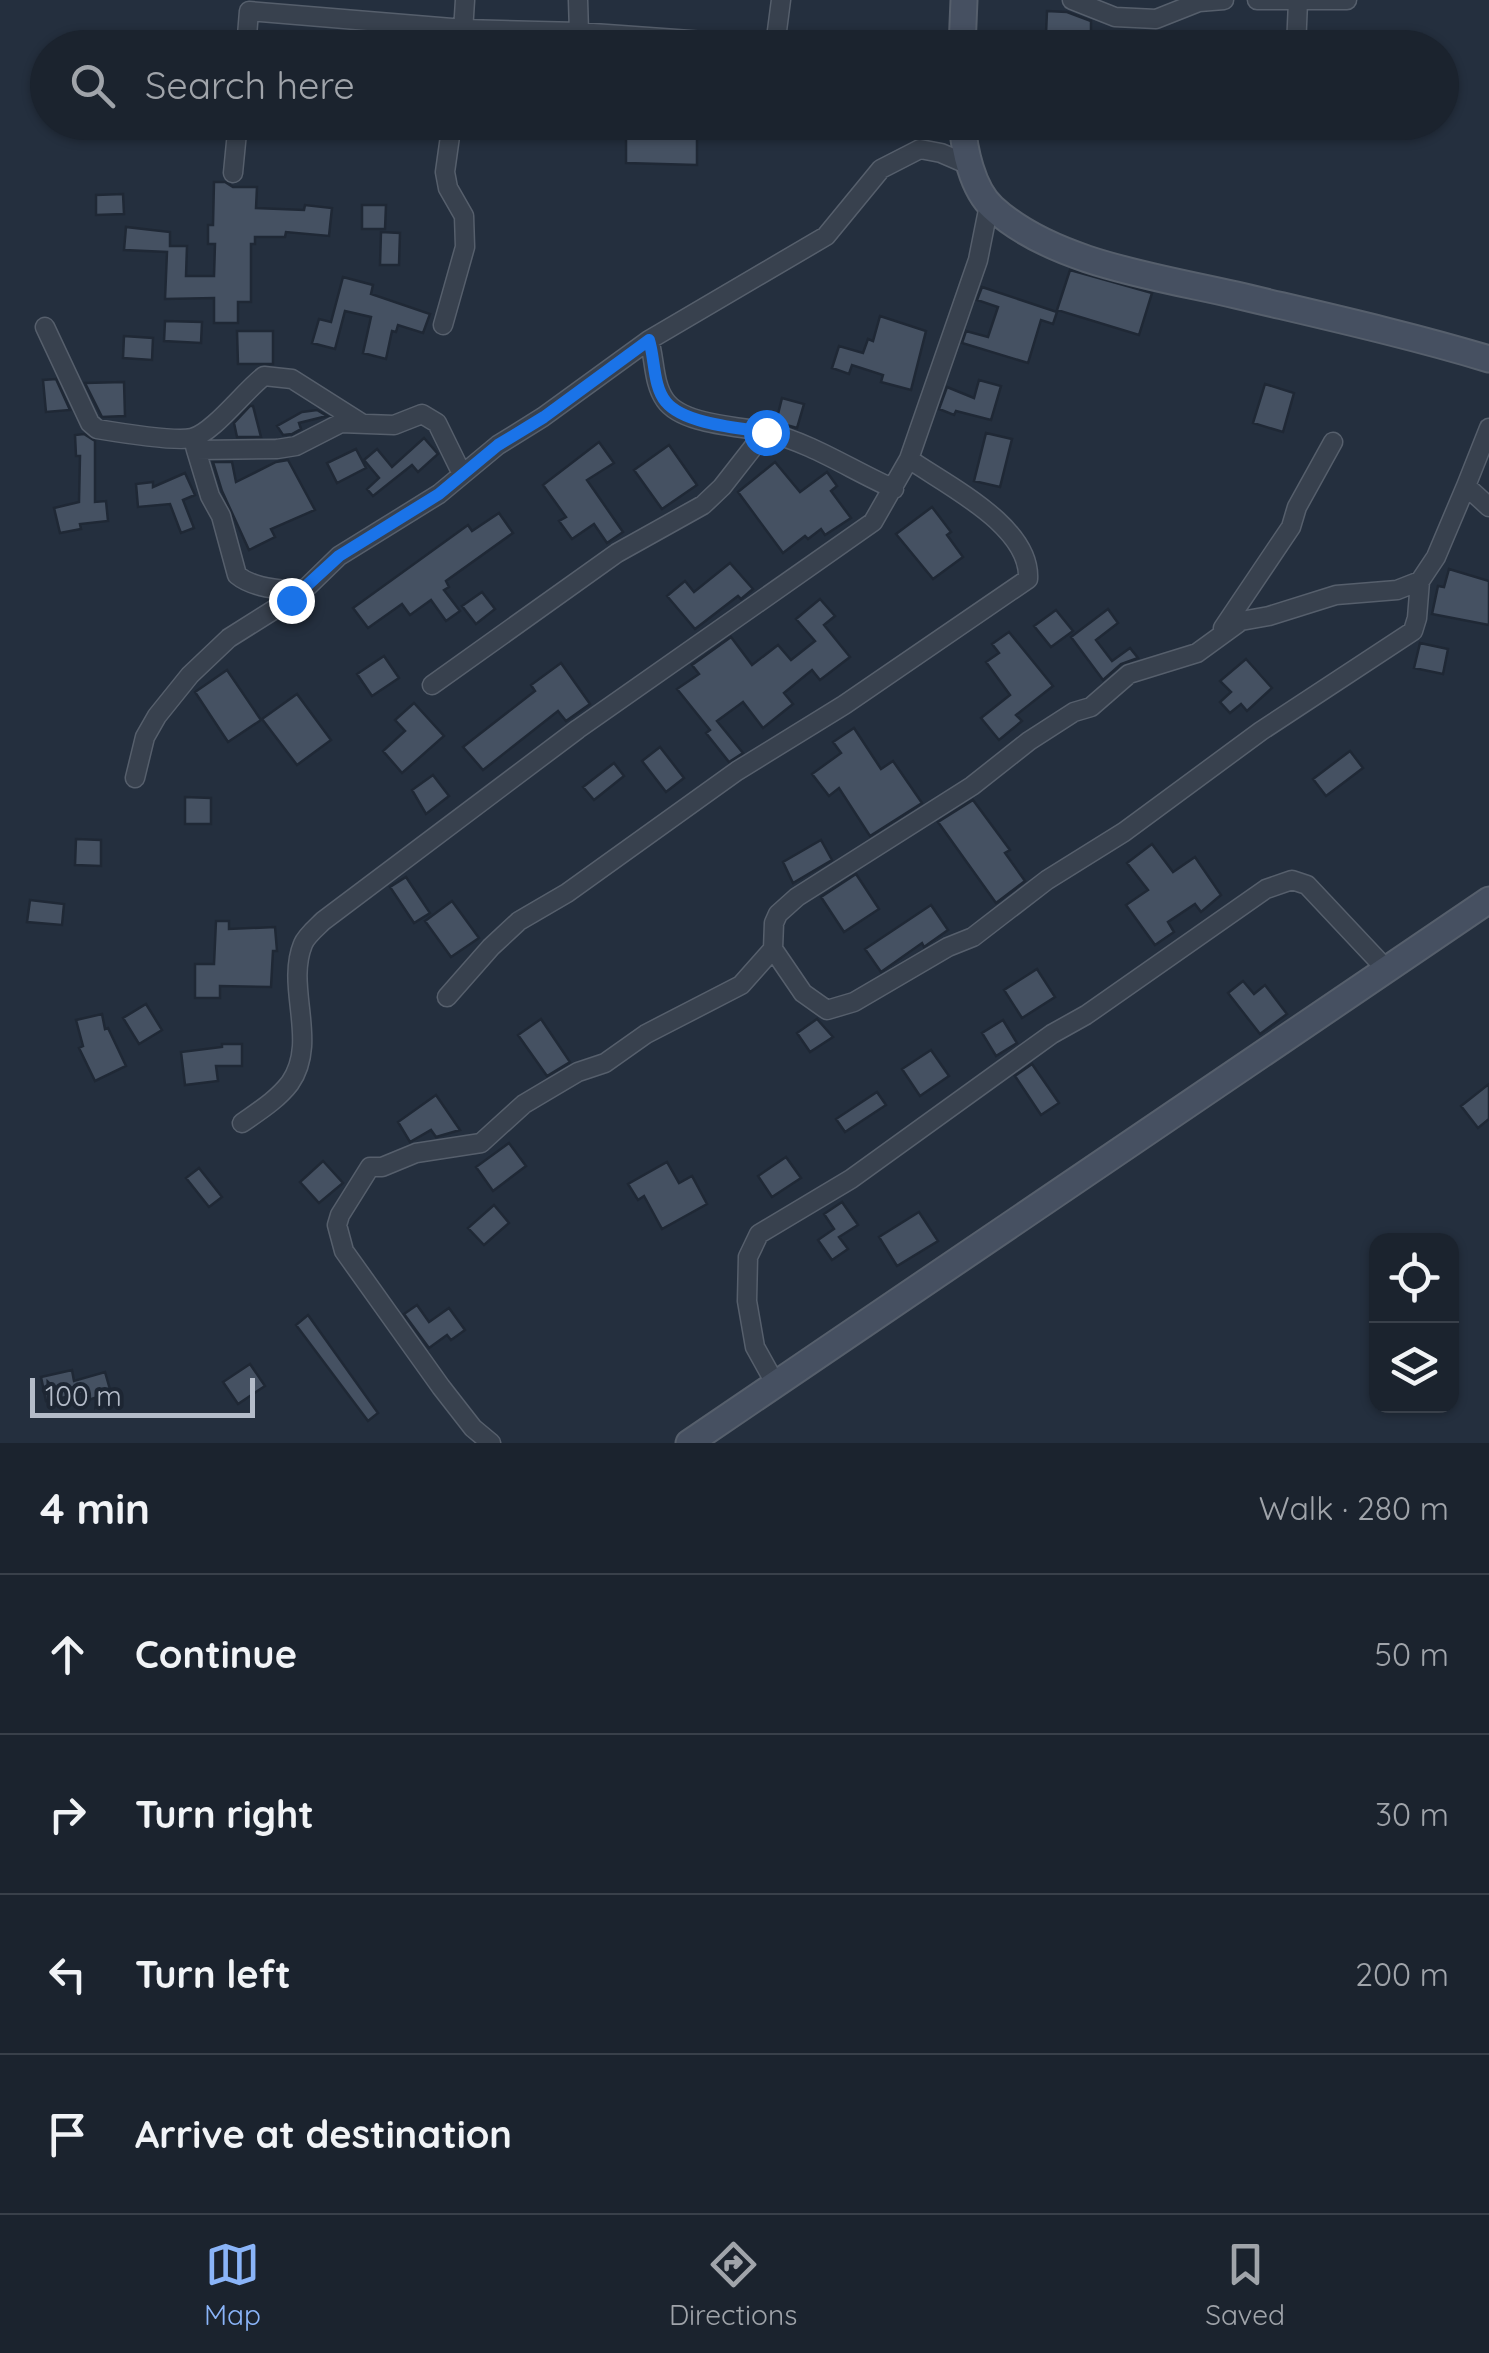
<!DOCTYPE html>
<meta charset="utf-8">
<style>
body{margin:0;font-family:Quicksand,sans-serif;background:#242b36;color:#f1f3f6}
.controls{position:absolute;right:30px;bottom:30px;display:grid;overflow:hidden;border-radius:20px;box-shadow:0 2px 8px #0004}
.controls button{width:90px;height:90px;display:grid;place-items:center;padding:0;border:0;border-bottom:2px solid #39404a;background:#1b232e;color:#f1f3f6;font:50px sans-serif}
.scale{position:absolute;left:30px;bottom:25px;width:225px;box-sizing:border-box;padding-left:10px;border:5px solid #b4bcc9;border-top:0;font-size:28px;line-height:35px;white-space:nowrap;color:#b4bcc9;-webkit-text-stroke:8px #1d2633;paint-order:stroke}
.stop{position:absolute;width:30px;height:30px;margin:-22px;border:8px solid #1a73e8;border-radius:50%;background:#fff}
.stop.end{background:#1a73e8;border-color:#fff;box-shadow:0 2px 10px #0008}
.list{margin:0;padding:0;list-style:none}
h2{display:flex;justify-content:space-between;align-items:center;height:130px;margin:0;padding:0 40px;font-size:42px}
h2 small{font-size:32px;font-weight:400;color:#a0a4aa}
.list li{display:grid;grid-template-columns:65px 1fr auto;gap:30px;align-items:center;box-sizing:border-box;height:160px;padding:0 40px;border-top:2px solid #39404a}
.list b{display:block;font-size:38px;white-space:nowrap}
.list em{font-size:32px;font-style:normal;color:#a0a4aa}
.icon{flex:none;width:55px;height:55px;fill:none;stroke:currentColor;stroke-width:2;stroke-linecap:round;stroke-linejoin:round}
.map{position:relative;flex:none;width:1489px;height:1443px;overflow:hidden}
.search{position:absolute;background:#1b232e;box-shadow:0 2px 8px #0004;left:30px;right:30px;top:30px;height:110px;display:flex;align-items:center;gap:25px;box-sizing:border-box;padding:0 35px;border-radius:55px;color:#a0a4aa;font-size:38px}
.sheet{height:770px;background:#1b232e}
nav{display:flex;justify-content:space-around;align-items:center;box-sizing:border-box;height:140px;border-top:2px solid #39404a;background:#1b232e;font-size:28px;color:#a0a4aa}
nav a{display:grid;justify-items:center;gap:5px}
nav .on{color:#8ab4f8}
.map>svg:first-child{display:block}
.building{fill:#455162;stroke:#1f2835;stroke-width:2.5}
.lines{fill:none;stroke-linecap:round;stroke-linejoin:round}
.street-casing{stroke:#565f6c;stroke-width:21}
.secondary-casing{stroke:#565f6c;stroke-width:29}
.street{stroke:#38414e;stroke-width:18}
.secondary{stroke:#465061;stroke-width:25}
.route{stroke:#1a73e8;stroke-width:12}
</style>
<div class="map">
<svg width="1489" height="1443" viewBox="0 0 1489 1443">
<rect width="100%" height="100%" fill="#242f3e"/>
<path class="building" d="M1047 11 1067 12 1091 21V35L1046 34Z
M583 122H697V165L626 163V138L582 137Z
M214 182H225L233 187H257L256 208 304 210 305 205 332 208 329 236 286 232 285 237H255V244H251V302H238V323H214V298L165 299 167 252 124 250 126 227 170 232V246H187L186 276H214L215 244H208V225H213Z
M123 194 124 214 96 215V195Z
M362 205H386L385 229H362Z
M381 232 400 233 399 265H380Z
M1070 270 1152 293 1139 335 1057 310Z
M343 277 373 285 371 294 430 314 423 333 398 325 396 332 392 331 386 359 363 353 371 317 345 311 335 349 312 343 319 319 331 322Z
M982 287 1057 312 1053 324 1041 320 1028 363 962 343 966 331 988 337 998 307 977 300Z
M880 316 926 331 911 390 881 382 883 375 852 365 849 374 832 368 839 346 863 353 868 339 873 341Z
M165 321 202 322 201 343 164 341Z
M237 331H273V364H238Z
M124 336 153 338 152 360 123 358Z
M56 379 70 410 46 412 43 380Z
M979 380 1001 386 991 420 956 411 954 415 939 409 947 387 974 398Z
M124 382 125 416 102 417 85 383Z
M1265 384 1294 393 1283 432 1253 423Z
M782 398 804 404 797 428 776 422Z
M250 406H253L261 437H237L234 423Z
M317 410 327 416 299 423 301 429 292 434 283 435 277 426 302 412Z
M986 433 1012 439 1000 487 974 481Z
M84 434 95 441V502L106 501 108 521 80 524 81 529 60 533 54 508 79 502 80 456H76L75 435Z
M424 438 438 454 418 472 412 465 373 496 367 489 379 478 364 460 377 449 392 467Z
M599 442 614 463 587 480 623 532 607 543 594 524 572 539 559 521 566 517 543 485Z
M669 445 697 485 662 509 634 470Z
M356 449 366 468 337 483 327 463Z
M288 460 315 510 271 529 275 537 249 550 222 491 213 462H232L236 482 276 462Z
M775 462 800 492 827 472 837 486 831 491 851 518 825 535 821 529 808 539 805 536 783 553 738 492Z
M185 473 195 495 183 500 194 528 181 533 170 504 138 507 136 484 153 482V487Z
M932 507 951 532 947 535 963 557 933 579 896 534Z
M499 513 513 533 446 581 449 587 444 590 460 611 446 621 431 600 410 615 402 604 368 628 353 608 468 525 472 531Z
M730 563 753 589 741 599 738 596 695 629 667 596 685 581 694 592Z
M1449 569 1489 581V625L1432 614 1438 586 1444 587Z
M482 592 495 609 476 624 462 606Z
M820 599 835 616 824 625 850 657 820 680 812 670 784 693 793 704 763 728 743 702 717 721 743 753 729 762 706 733 710 730 677 689 699 674 692 665 731 637 752 665 778 645 791 660 815 641 796 619Z
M1108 609 1118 623 1096 640 1112 661 1130 648 1138 658 1121 664 1103 680 1071 637Z
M1056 610 1073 631 1051 647 1034 626Z
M1009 632 1053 686 1016 715 1022 721 999 740 981 718 1010 695 986 662 999 653 992 644Z
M1420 643 1448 649 1443 674 1414 668Z
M384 656 399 678 372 696 357 674Z
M1246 659 1272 688 1247 711 1241 704 1230 713 1220 702 1231 692 1220 681Z
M561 663 590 704 566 721 558 711 483 770 463 747 535 691 531 685Z
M227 670 261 720 228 742 195 692Z
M297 694 331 740 297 765 262 719Z
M414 703 444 736 402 773 383 751 405 731 395 720Z
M854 728 881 769 893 761 922 803 870 836 839 788 829 796 812 774 841 753 833 742Z
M660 747 684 778 666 792 642 761Z
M1350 751 1363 768 1326 796 1313 779Z
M614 763 624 776 594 800 583 787Z
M433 775 449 796 426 814 412 790Z
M185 797 211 798V824H185Z
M973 800 1010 850 1005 853 1025 881 996 903 938 822Z
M76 839 101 840V866L75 865Z
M821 840 832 860 793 883 783 862Z
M1152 844 1173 872 1195 857 1221 895 1201 912 1195 904 1168 922 1174 932 1155 945 1126 905 1148 890 1127 863Z
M856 874 879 909 844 932 821 897Z
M406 877 430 913 414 923 390 887Z
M30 900 64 904 62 925 27 922Z
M452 901 479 938 451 957 425 921Z
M931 905 948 930 924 947 922 943 881 972 865 949Z
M216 921H229V929L275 927 277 951H273L271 987 220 986V998H195V964H214Z
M1037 969 1055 997 1022 1018 1004 990Z
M1243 981 1254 994 1265 985 1287 1014 1260 1034 1228 993Z
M146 1004 162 1030 139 1044 123 1018Z
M102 1014 105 1029 108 1028 126 1066 95 1081 79 1048 83 1046 76 1020Z
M541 1019 570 1062 547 1076 518 1035Z
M817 1019 833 1037 810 1052 797 1033Z
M1003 1020 1017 1043 996 1056 982 1033Z
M222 1044H242V1066H216L218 1081 185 1085 181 1052 222 1047Z
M931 1050 949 1076 920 1096 902 1069Z
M1032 1064 1059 1103 1041 1115 1015 1076Z
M1489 1084V1119L1478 1128 1461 1106Z
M877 1092 886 1105 845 1132 836 1119Z
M436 1095 460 1130 436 1137 431 1130 410 1142 398 1122Z
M509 1143 526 1166 493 1191 476 1167Z
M786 1157 801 1178 772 1197 758 1176Z
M323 1161 343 1183 319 1203 300 1182Z
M667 1162 679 1183 692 1176 707 1204 662 1229 644 1196 638 1200 628 1184Z
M199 1168 222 1197 209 1207 186 1178Z
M842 1202 858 1225 839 1237 848 1249 832 1260 818 1240 834 1229 824 1214Z
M494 1205 509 1223 484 1245 468 1228Z
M919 1212 938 1241 897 1266 879 1237Z
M417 1305 429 1322 449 1308 465 1330 451 1340 447 1335 429 1348 404 1314Z
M308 1315 378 1413 368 1421 296 1325Z
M250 1364 265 1386 238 1404 223 1382Z
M72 1370 74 1381 105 1372 111 1393 88 1400 86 1393 46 1401 41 1377Z"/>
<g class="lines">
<defs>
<path id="street" d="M578 0 579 32
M1072 0 1115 17 1156 19 1199 2 1224 0
M1257 0H1347
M775 46 781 0
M246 48 249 11 464 29 579 32 804 48
M462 48 465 0
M1296 48 1298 1
M233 173 238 122
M443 325 465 247 464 216 448 188 445 172 452 122
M45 327 90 423 97 429C115 432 176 442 192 438 213 433 245 390 264 376L292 379 363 424
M649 340C655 359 653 383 665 400 682 425 739 426 766 432 812 443 851 470 894 489
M1489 428 1466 486 1489 507
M193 438 196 450 277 449 296 446 341 423 394 425 422 414 437 423 462 474
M196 450 210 496 221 516 237 575C254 589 281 589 302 592
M1223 628 1291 527 1297 507 1333 442
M432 685 617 553 703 505 722 487 765 432
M135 778 145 737 157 716 190 675 229 638 302 592 339 556 439 494 498 445 543 417 649 340 826 236 881 169 920 149 941 153 969 165
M773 949 803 993 827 1010 854 1002 948 947 973 937 1047 880 1124 832 1261 731 1413 631 1417 618 1420 581
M447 997 491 947 519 921 567 893 737 771 844 705 1028 579C1031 526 946 485 909 459
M242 1123C259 1111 277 1100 290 1083 319 1041 285 988 303 944 306 936 317 927 323 921L578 729 873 522 909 459 978 260 989 205
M775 1383 755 1347 747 1301 748 1257 759 1234 851 1179 1052 1034 1086 1015 1266 889 1292 880 1307 885 1386 969
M491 1443 473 1428 441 1387 344 1251 337 1225 340 1215 370 1167H382L416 1153 481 1143 524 1104 556 1085 578 1072 605 1063 646 1034 741 985 773 949 774 923 778 914 797 897 972 786 1029 741 1074 712 1091 707 1129 674 1197 653 1241 621 1269 616 1336 595 1397 590 1420 581 1436 557 1466 486"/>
<path id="secondary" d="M962 48 964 0
M962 122C964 149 972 189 993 208 1053 263 1158 277 1236 295 1320 315 1406 334 1489 359
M689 1443 1489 900"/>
</defs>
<use href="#street" class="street-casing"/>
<use href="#secondary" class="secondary-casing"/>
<use href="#street" class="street"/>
<use href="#secondary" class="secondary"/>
</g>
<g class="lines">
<path class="route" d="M291 600 339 556 439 494 498 445 544 417 649 340C655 359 653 387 666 402 684 424 739 428 766 432"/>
</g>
</svg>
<div class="controls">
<button><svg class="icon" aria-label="locate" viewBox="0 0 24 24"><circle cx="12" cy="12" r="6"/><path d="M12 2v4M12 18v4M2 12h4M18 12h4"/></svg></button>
<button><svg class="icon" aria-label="layers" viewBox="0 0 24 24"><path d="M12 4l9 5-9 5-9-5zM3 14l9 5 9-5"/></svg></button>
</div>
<div class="scale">100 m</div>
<div class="stop" style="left:766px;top:432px"></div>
<div class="stop end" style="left:291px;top:600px"></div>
<div class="search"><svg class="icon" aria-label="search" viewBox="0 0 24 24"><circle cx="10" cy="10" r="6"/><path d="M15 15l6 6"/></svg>Search here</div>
</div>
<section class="sheet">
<h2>4 min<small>Walk · 280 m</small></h2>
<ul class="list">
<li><svg class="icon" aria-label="ahead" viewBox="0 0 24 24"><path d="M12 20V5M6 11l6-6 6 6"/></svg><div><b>Continue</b></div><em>50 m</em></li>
<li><svg class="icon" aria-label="right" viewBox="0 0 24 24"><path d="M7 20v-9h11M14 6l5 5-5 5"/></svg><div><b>Turn right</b></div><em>30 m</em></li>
<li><svg class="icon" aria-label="left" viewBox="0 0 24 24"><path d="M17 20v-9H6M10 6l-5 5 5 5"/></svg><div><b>Turn left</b></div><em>200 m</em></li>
<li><svg class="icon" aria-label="arrive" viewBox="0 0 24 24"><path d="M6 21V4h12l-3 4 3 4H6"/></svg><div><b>Arrive at destination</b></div></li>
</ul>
</section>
<nav>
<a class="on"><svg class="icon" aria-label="map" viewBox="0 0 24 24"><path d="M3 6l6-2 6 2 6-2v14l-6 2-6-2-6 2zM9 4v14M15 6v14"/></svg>Map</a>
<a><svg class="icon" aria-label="directions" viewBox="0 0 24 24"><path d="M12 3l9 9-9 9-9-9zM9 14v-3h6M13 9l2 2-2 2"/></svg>Directions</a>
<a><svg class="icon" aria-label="saved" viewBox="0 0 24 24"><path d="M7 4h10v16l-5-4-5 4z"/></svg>Saved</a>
</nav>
